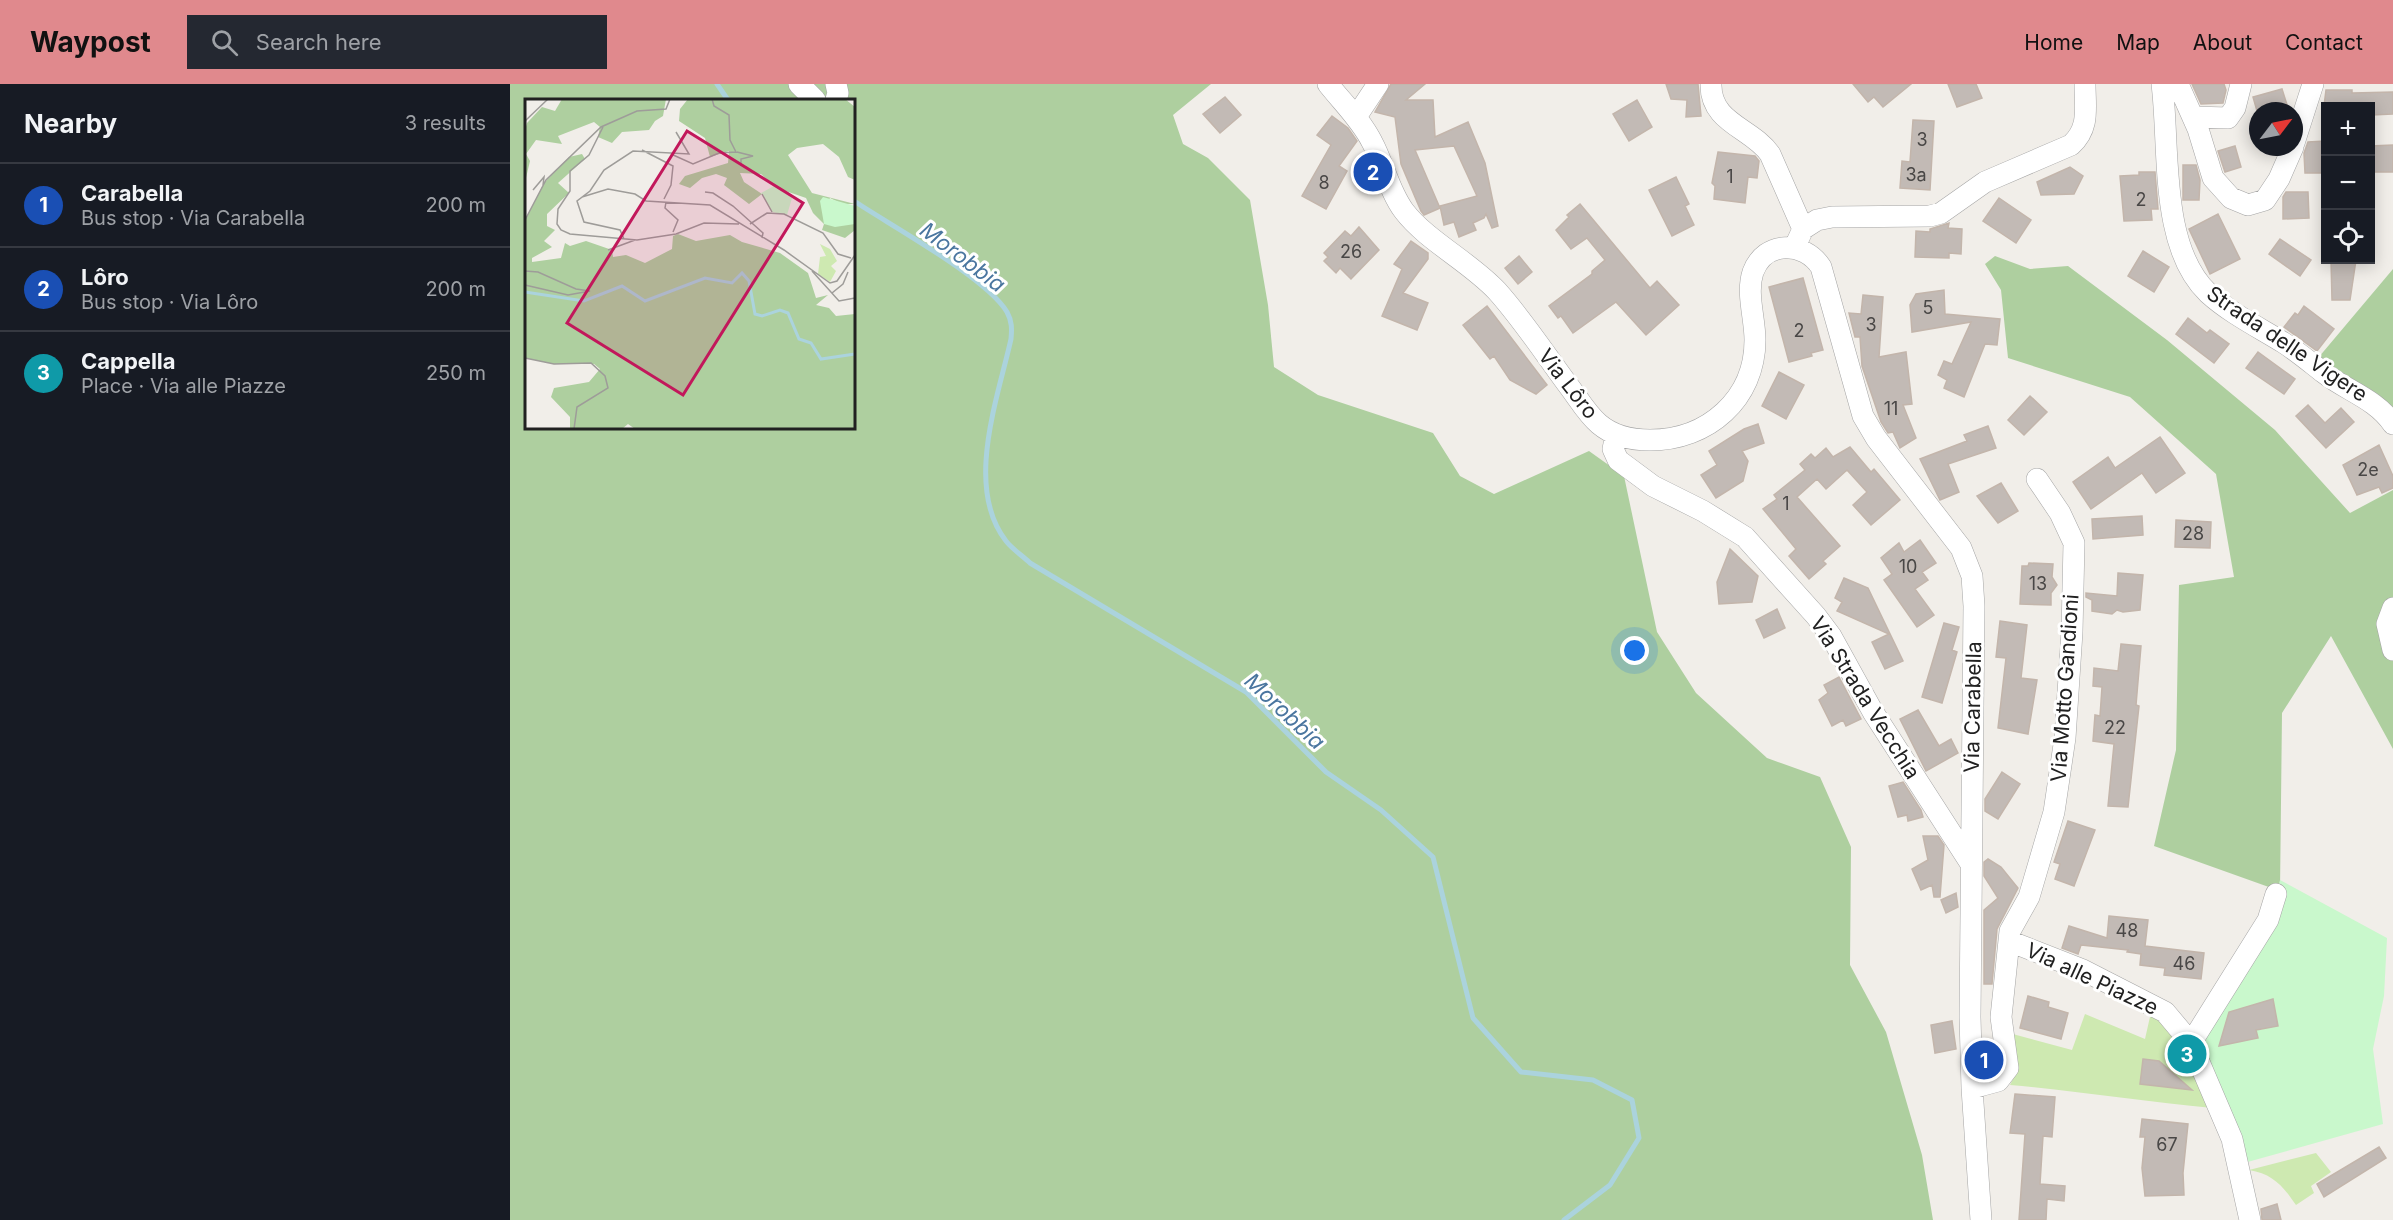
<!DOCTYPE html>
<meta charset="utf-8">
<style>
body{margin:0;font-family:Inter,sans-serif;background:#242831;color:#f1f3f6}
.controls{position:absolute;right:18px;top:18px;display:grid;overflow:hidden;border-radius:0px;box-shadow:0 3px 15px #0003}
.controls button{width:54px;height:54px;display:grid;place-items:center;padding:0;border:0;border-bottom:2px solid #363941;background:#171b24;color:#f1f3f6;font:30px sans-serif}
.compass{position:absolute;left:1739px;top:18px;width:54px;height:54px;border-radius:50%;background:#171b24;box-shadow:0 3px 15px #0003;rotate:58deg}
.you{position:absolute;left:1125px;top:567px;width:21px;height:21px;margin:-15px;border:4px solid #fff;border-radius:50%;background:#1a73e8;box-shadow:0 0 0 9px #1a73e833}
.badge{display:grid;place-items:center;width:39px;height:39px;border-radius:50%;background:#e0898d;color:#fff;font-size:20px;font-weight:700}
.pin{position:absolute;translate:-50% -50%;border:3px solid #fff;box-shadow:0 2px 6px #0006}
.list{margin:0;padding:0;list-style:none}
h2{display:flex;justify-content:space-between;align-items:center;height:78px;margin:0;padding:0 24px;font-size:26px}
h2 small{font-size:20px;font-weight:400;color:#9ea1a6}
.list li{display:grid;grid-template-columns:39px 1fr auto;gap:18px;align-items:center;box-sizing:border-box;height:84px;padding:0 24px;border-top:2px solid #363941}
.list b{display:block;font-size:22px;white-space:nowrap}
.list p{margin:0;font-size:20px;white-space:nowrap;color:#9ea1a6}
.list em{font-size:20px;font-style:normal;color:#9ea1a6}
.icon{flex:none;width:33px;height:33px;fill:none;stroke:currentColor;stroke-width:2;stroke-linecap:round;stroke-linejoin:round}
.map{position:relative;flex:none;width:1883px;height:1136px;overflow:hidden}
header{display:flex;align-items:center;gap:36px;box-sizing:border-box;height:84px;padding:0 30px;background:#e0898d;color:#111}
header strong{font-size:28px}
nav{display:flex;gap:33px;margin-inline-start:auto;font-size:21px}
.search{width:420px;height:54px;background:#242831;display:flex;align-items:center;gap:15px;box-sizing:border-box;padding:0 21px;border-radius:0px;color:#9ea1a6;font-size:22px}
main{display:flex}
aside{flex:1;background:#171b24}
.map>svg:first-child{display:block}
.grass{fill:#cee9b1}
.forest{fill:#aecf9f;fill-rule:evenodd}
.park{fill:#c9f8cc}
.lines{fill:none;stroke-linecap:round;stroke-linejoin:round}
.stream{stroke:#abd3dd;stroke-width:5}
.building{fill:#c2bab5;stroke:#c3b5ab;stroke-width:1.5}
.minor-casing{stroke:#a5a5a5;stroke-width:22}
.minor{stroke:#fff;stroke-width:21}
.labels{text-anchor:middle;stroke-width:6;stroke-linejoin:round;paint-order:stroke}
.number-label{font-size:18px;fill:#494746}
.street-label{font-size:21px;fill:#212121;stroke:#fff}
.water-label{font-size:22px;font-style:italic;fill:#4a769f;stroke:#fff}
.inset-river{fill:none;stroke:#abd3dd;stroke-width:3}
.inset-road{fill:none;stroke:#9e9c99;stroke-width:1.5}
.view{fill:#c2185b;fill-opacity:0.15;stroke:#c2185b;stroke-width:3}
.inset-edge{fill:none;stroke:#212121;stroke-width:3}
</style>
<header>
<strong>Waypost</strong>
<div class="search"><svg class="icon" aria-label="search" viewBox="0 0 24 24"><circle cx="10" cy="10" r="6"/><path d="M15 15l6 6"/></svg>Search here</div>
<nav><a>Home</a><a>Map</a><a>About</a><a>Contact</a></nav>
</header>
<main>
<aside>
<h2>Nearby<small>3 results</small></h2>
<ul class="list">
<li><span class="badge" style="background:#1a4fb4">1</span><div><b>Carabella</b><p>Bus stop · Via Carabella</p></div><em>200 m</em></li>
<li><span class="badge" style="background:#1a4fb4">2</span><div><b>Lôro</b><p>Bus stop · Via Lôro</p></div><em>200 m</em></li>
<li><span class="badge" style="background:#0f9aa8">3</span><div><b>Cappella</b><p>Place · Via alle Piazze</p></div><em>250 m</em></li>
</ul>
</aside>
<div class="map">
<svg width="1883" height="1136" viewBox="0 0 1883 1136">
<rect width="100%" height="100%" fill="#f1eee9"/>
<path class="grass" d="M1642 924 1671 958 1703 1024C1635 1018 1568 1007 1500 1001L1506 989 1499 949 1562 966 1575 930 1635 955Z
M1806 1069 1821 1088 1801 1102 1804 1109 1786 1121C1773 1102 1763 1090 1739 1086Z"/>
<path class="forest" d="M0 0H701L663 31 673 60 698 74 740 116 758 221 764 283 808 311 923 349 950 392 984 410 1079 367 1114 392 1147 548 1186 609 1257 674 1310 693 1341 763 1340 881 1376 948 1412 1071 1423 1136H0ZM16 16H344V344H16Z
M1485 172 1520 185 1558 182 1657 256 1765 346 1840 429 1883 406V665L1821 552 1772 629 1770 807 1644 762 1666 666 1669 501 1724 493 1706 390 1620 313 1498 274 1491 206 1475 180Z
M1883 185V338L1803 280Z"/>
<path class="park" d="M1770 796 1877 854 1874 912 1863 965 1873 1040 1734 1079 1681 959 1766 810Z"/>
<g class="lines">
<path class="stream" d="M207 0 218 16
M344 117C380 141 477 194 497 228 502 237 502 245 501 255 488 314 454 403 496 457 502 465 513 472 520 479L736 608 816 688 871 726 923 773 963 934 1011 988 1083 996 1122 1016 1129 1054 1100 1101 1054 1136"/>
</g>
<path class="building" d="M881 0H915L896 16H923L925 53 958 38 975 79 988 142 982 144 976 130 974 134 963 139 966 146 949 153 944 138 934 141 930 122 967 112 944 62 905 66 930 124 914 131 911 127 891 80 885 33 865 28Z
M1156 0H1188L1191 32 1176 33 1177 16 1161 15Z
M1343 0H1401L1373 23 1364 13 1358 18Z
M1438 0H1466L1472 14 1447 23Z
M1682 0H1714L1716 6 1713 19 1691 20Z
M1772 5 1779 27H1747L1743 13Z
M1816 6H1842V9L1883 8V30L1862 31V22H1814Z
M715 13 731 31 710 49 693 30Z
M1127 16 1142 43 1119 57 1103 30Z
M822 32 838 44 847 57 829 82 837 87 816 125 792 112 821 61 807 51Z
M1403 36 1424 37 1420 106 1390 104 1392 77 1400 78Z
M1815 57V89H1795L1794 69 1798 58Z
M1883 61V88H1860V62Z
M1725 62 1731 83 1715 88 1708 67Z
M1208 68 1245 72 1249 77 1247 94 1238 93 1235 119 1204 115 1205 102 1202 99Z
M1673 81H1686L1690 96 1689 116H1673Z
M1560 83 1573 92 1564 110 1531 111 1527 98Z
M1629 88H1645L1648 125H1641L1642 136 1614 137 1610 92 1629 91Z
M1166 93 1179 120 1175 122 1184 141 1162 152 1139 106Z
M1776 108H1798L1799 134 1773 135V113Z
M1489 114 1521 136 1506 159 1473 137Z
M1070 120 1140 204 1147 197 1169 221 1136 251 1106 218 1063 249 1051 232 1048 234 1039 222 1082 190V187L1095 176 1077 154 1061 165 1046 146 1059 133 1057 131Z
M1708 130 1730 175 1700 190 1679 145Z
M1439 139 1438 144 1452 145 1451 170 1439 169V174L1405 173 1406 147 1420 148V145Z
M849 143 869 166 841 195 830 184 826 189 814 177 818 173 814 169 835 147 841 152Z
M1770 155 1801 176 1790 192 1759 170Z
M901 157 918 169V175L893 209 918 219 907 246 872 232 892 185 884 180Z
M1633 167 1659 183 1644 208 1618 192Z
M1009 172 1022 188 1008 200 995 184Z
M1821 176H1846L1840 216H1822Z
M1293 194 1313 266 1301 269 1302 272 1279 278 1259 203Z
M1434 206 1435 230 1490 235 1487 261 1475 260 1454 313 1434 304 1437 296 1428 291 1434 277 1442 280 1461 238 1402 248 1400 221 1406 210Z
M1353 211 1373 213 1369 273 1396 268 1402 320 1393 321 1406 354 1390 364 1383 348 1378 349 1371 338 1352 282 1350 253H1345L1339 229 1351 230Z
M977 222 1037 301 1026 310 1000 296 984 272 980 275 953 241Z
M1794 222 1824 245 1807 267 1774 243 1785 229 1788 231Z
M1678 234 1697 249 1700 246 1719 260 1704 279 1666 250Z
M1748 268 1785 295 1774 310 1736 284Z
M1269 288 1294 301 1276 335 1252 322Z
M1520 312 1537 328 1514 351 1498 336Z
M1798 321 1815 339 1831 324 1844 338 1816 364 1786 332Z
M1248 340 1254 359 1232 367 1238 377 1233 397 1206 414 1191 391 1207 381 1199 367 1234 345Z
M1478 342 1486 364 1438 380 1449 408 1430 416 1410 375 1457 357 1454 351Z
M1650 353 1675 389 1646 409 1632 389 1581 425 1563 398 1598 373 1605 384Z
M1869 361 1883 392V404L1872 409 1869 403 1847 411 1833 381Z
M1340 363 1361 388 1364 385 1390 416 1361 441 1343 421 1357 408 1337 386 1316 405 1307 395 1287 413 1330 462 1313 477 1316 480 1299 495 1279 472 1286 465 1253 425 1267 415 1264 411 1295 386 1290 380 1301 370 1305 374 1316 364 1323 373Z
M1491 399 1508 427 1488 439 1467 412Z
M1632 432 1633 451 1583 455 1582 435Z
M1666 436 1701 438 1700 464 1665 463Z
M1410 456 1426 479 1412 488 1418 496 1405 505 1424 531 1407 543 1374 496 1382 490 1371 474 1389 459 1394 468Z
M1220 465 1248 492 1242 518 1209 520 1207 498Z
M1519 479 1543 480 1542 493 1547 501 1541 509V521L1510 520 1512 482H1518Z
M1608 489 1633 491 1630 526 1613 528 1607 526 1602 530 1582 527V516L1576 513V509L1607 512Z
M1334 494 1358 504 1393 577 1375 585 1362 558 1379 550 1327 527 1332 518 1325 514Z
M1267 525 1275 544 1254 554 1246 536Z
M1490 537 1517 541 1511 594 1527 596 1518 650 1488 644 1496 574 1486 573Z
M1434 539 1449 543 1442 566 1447 568 1432 619 1412 613Z
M1611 560 1631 562 1626 621 1629 622 1618 723 1598 722 1604 660 1583 657 1585 631 1590 632 1592 603 1583 602 1584 584 1608 587Z
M1329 593 1351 635 1336 642 1333 636 1322 642 1309 616 1318 609 1314 601Z
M1408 626 1429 662 1441 655 1448 669 1416 687 1390 635Z
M1492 688 1510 700 1488 735 1475 727V715Z
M1393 698 1411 726 1413 733 1398 737 1397 731 1388 733 1379 702Z
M1558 737 1585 746 1564 802 1545 795 1550 780 1544 778Z
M1413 752H1428L1434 761 1430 813H1424L1422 801 1411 806 1402 785 1418 776Z
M1478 775 1491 783 1508 804 1487 845 1482 900H1474V826L1488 814 1474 792V778Z
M1446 809 1448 823 1436 829 1431 816Z
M1599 832 1638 836 1635 862 1694 869 1691 895 1654 891 1655 884 1630 881 1631 870 1617 868 1618 866 1571 861 1568 870 1552 864 1559 842 1597 854Z
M1518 912 1539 918 1538 923 1558 929 1551 955 1510 944Z
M1763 915 1768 942 1746 946 1748 954 1709 962 1719 928Z
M1442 937 1446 965 1425 969 1421 941Z
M1633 975 1649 977 1682 1006 1630 1000Z
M1505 1010 1545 1013 1542 1053 1533 1052 1530 1100 1555 1102 1554 1117 1537 1115 1536 1136H1509L1515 1050 1500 1049Z
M1632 1035 1678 1040 1673 1089 1674 1111 1635 1112 1632 1084 1635 1053H1630Z
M1869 1063 1876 1074 1814 1113 1807 1100Z
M1767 1120 1771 1136H1752L1751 1125Z"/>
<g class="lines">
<defs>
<path id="minor" d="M289 0 305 16
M326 0 328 9 326 16
M818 0C833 19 851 36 862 58 874 80 879 107 894 127 917 157 960 178 987 207 1013 236 1035 270 1058 301 1068 314 1077 330 1089 340 1103 352 1122 356 1140 356 1198 356 1245 315 1245 256 1245 234 1236 209 1243 188 1255 156 1294 157 1311 183L1353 332 1366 354 1451 464 1462 492 1464 522 1460 933 1462 1004 1471 1136
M1201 0C1200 39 1242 44 1260 70L1293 145 1287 158
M1652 0C1660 64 1649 162 1698 209 1720 229 1748 243 1774 259 1788 268 1801 279 1814 289 1837 307 1866 315 1883 340
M1668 0 1688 45 1703 94 1721 114 1738 121 1755 116 1769 95 1783 63
M846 33 868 0
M1683 33 1718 34 1725 24 1731 0
M1784 59 1803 0
M1293 145 1307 136 1322 133 1420 132 1431 129 1475 98 1561 61C1580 44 1575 24 1575 0
M1106 351 1103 365 1108 376 1143 402 1193 427 1235 453 1306 532 1321 552 1363 628 1461 780
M1883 524 1877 540 1883 566
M1499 857 1573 886 1655 928 1681 959 1722 1055 1740 1136
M1681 959 1758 836 1766 810
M1462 1004 1488 997 1498 984 1491 933 1500 847 1519 813 1544 728 1555 654 1562 548 1564 459 1550 429 1527 395"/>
</defs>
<use href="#minor" class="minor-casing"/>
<use href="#minor" class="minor"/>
</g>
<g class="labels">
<g class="number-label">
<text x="1412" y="62">3</text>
<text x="1406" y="97">3a</text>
<text x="1220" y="99">1</text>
<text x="814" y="105">8</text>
<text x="1631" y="122">2</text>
<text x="841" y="174">26</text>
<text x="1418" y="230">5</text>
<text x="1361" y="247">3</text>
<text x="1289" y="253">2</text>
<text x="1381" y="331">11</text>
<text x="1858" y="392">2e</text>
<text x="1276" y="426">1</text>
<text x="1683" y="456">28</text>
<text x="1398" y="489">10</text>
<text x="1528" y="506">13</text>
<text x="1605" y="650">22</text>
<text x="1617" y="853">48</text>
<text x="1674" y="886">46</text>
<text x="1657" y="1067">67</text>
</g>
<g class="street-label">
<text transform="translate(1777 260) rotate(34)" y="7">Strada delle Vigere</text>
<text transform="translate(1058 300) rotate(52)" y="7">Via Lôro</text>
<text transform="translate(1555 604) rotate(-86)" y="7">Via Motto Gandioni</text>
<text transform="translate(1355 614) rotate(58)" y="7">Via Strada Vecchia</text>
<text transform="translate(1463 623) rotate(-89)" y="7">Via Carabella</text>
<text transform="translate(1582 895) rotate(25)" y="7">Via alle Piazze</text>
</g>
<g class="water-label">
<text transform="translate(453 173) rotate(37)" y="8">Morobbia</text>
<text transform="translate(775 627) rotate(43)" y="8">Morobbia</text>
</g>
</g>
<g transform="translate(15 15)">
<rect width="330" height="330" fill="#f1eee9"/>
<path d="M295 145 305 150 312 162 306 167 311 172 305 183 293 175 295 158 301 157Z" fill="#cee9b1"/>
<path d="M37 0H141L138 17 130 22 124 31 97 33 87 44 73 38 75 28 69 23 33 37 37 45 11 41 1 55 5 62 0 83V31L2 24 17 8 30 12ZM163 0H320L330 8V81L323 78 314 58 298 45 272 49 263 56 287 94 330 105H317L305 99 299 112 302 125H330V131L320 139 297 131 299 125 288 114 281 99 252 89 236 75 215 74 219 83 237 95 224 105 199 86 202 79 191 75 177 79 165 89 154 85 160 77 203 64 204 52 185 58 180 39 154 22 155 10ZM57 55 60 60 33 84 44 94 22 115V127L30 131 19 142 27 148 7 159V163L36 159 40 144 45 147 61 142 87 151 88 158 101 156 120 164 147 150 148 137 153 135 171 142 205 136 217 143 255 154 283 174 291 199 303 196 291 206 304 209 311 217 330 215V330H110L103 325 97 330H45V318L26 298 29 289 64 283 75 270 69 265H29L0 259V121L19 84 44 58Z" fill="#aecf9f"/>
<path d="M249 87 267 99 262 116 247 113 236 94ZM298 98 330 107V125L310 128 299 125 295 102Z" fill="#c9f8cc"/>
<path class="inset-river" d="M0 193 59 202 97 187 120 202 180 179 207 184 217 174 224 182 230 215 237 217 255 211 263 214 274 240 286 244 296 260 330 255"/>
<path class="inset-road" d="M0 22 23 0M78 28 64 56 45 72V92L33 110 32 125 36 131 45 135 112 141 151 135 179 124 214 125M117 51 148 67 146 86 139 100M212 53 228 57 216 60V66L223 69M146 55 168 65 194 54 211 53 205 41 204 16 189 7 187 0M8 91 19 78 18 86M180 93 188 94 208 107 238 134 237 139M237 95 247 113M57 98 83 90 110 95 121 102 185 106 259 151 305 184 312 182 330 156M141 103 140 109 153 121 148 133M0 121 21 81 76 28 112 12 141 10 145 0M225 125 242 114 259 115 298 134 313 155 326 159M99 140 95 131 59 123 52 102 65 92 79 71 108 52 164 55 151 33M83 151 110 141M0 172 13 173 51 190 65 192 43 196 0 186M287 172 314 202 330 199M307 194 318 185 323 173M0 259 29 265 66 264 80 277 83 289 52 308 49 330"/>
<path class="view" d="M162 32 278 104 158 296 42 224Z"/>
<rect width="330" height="330" class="inset-edge"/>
</g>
</svg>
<div class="controls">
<button>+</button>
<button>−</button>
<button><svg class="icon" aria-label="locate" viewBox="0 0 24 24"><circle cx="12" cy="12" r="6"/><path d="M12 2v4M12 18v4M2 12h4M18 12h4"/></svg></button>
</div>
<svg class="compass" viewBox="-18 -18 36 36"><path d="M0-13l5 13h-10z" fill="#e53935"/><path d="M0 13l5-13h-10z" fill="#9ea1a6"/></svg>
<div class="you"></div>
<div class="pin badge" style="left:1474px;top:976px;background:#1a4fb4">1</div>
<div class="pin badge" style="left:863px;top:88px;background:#1a4fb4">2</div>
<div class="pin badge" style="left:1677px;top:970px;background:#0f9aa8">3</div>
</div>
</main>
